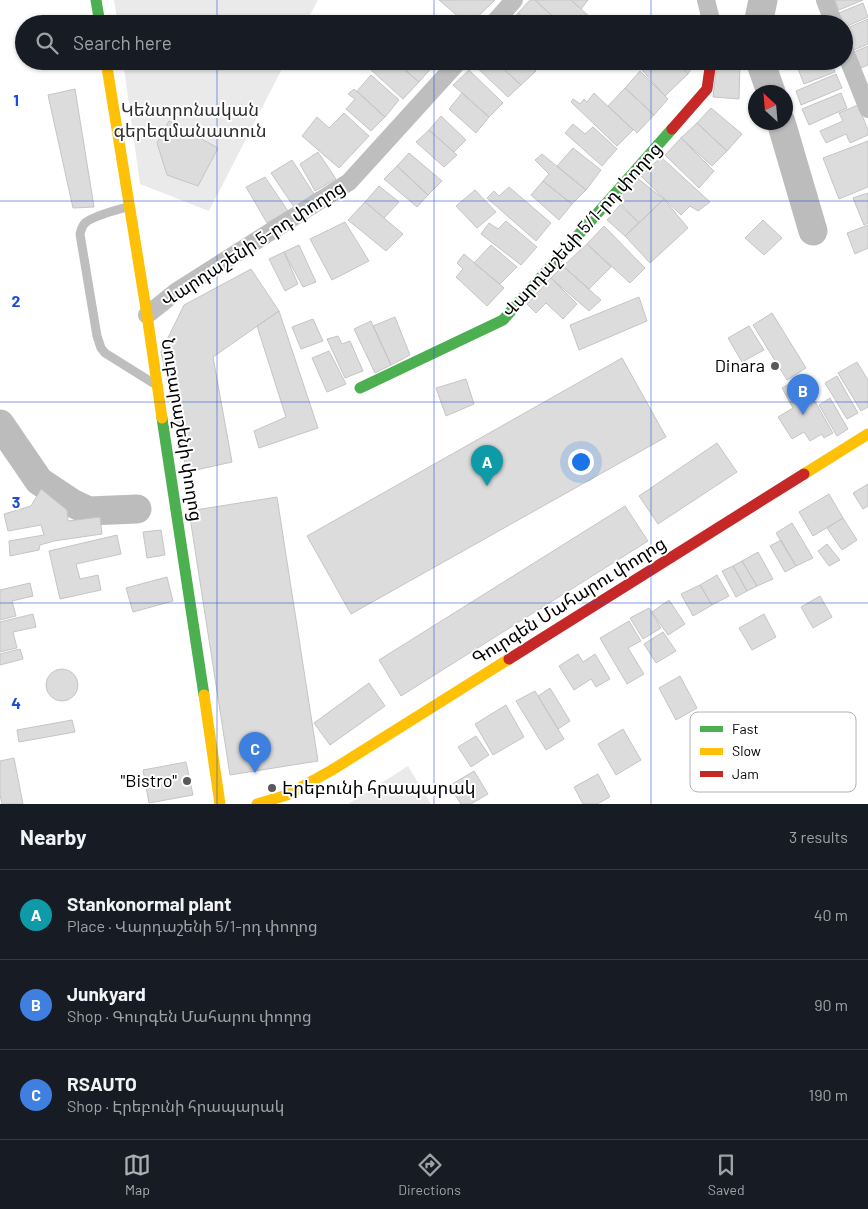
<!DOCTYPE html>
<meta charset="utf-8">
<style>
body{margin:0;font-family:Barlow,"Noto Sans Armenian",sans-serif;background:#242831;color:#f1f3f6}
.compass{position:absolute;left:748px;top:85px;width:45px;height:45px;border-radius:50%;background:#171b24;box-shadow:0 1px 4px #0004;rotate:334deg}
.you{position:absolute;left:580px;top:461px;width:18px;height:18px;margin:-12px;border:4px solid #fff;border-radius:50%;background:#1a73e8;box-shadow:0 0 0 8px #1a73e833}
.badge{display:grid;place-items:center;width:32px;height:32px;border-radius:50%;background:#adaeaf;color:#fff;font-size:16px;font-weight:700}
.pin{position:absolute;translate:-50% -41px;filter:drop-shadow(0 1px 2px #0008)}
.pin::after{content:'';position:absolute;top:26px;width:18px;height:15px;background:inherit;clip-path:polygon(0 0,100% 0,50% 100%)}
.list{margin:0;padding:0;list-style:none}
h2{display:flex;justify-content:space-between;align-items:center;height:65px;margin:0;padding:0 20px;font-size:21px}
h2 small{font-size:16px;font-weight:400;color:#9ea1a6}
.list li{display:grid;grid-template-columns:32px 1fr auto;gap:15px;align-items:center;box-sizing:border-box;height:90px;padding:0 20px;border-top:1px solid #363941}
.list b{display:block;font-size:19px;white-space:nowrap}
.list p{margin:0;font-size:16px;white-space:nowrap;color:#9ea1a6}
.list em{font-size:16px;font-style:normal;color:#9ea1a6}
.icon{flex:none;width:28px;height:28px;fill:none;stroke:currentColor;stroke-width:2;stroke-linecap:round;stroke-linejoin:round}
.map{position:relative;flex:none;width:868px;height:804px;overflow:hidden}
.search{position:absolute;background:#171b24;box-shadow:0 1px 4px #0004;left:15px;right:15px;top:15px;height:55px;display:flex;align-items:center;gap:12px;box-sizing:border-box;padding:0 18px;border-radius:28px;color:#9ea1a6;font-size:19px}
.sheet{height:335px;background:#171b24}
nav{display:flex;justify-content:space-around;align-items:center;box-sizing:border-box;height:70px;border-top:1px solid #363941;background:#171b24;font-size:14px;color:#9ea1a6}
nav a{display:grid;justify-items:center;gap:2px}
nav .on{color:#adaeaf}
.map>svg:first-child{display:block}
.green{fill:#eaeaea}
.lines{fill:none;stroke-linecap:round;stroke-linejoin:round}
.river{stroke:#bcbcbc;stroke-width:29}
.building{fill:#dcdcdc;stroke:#c5c5c5}
.lane{stroke:#bebebe;stroke-width:9}
.street{stroke:#bebebe;stroke-width:18}
.fast{stroke:#4caf50;stroke-width:11}
.slow{stroke:#ffc107;stroke-width:11}
.jam{stroke:#c62828;stroke-width:11}
.grid{fill:none;stroke:#1d4ed8;stroke-width:1;stroke-opacity:0.55}
.poi-dot{fill:#595959;stroke:#fff;stroke-width:2}
.labels{text-anchor:middle;stroke-width:4;stroke-linejoin:round;paint-order:stroke}
.park-label{font-size:18px;fill:#2f2f2f;stroke:#fff}
.street-label{font-size:18px;fill:#000;stroke:#fff}
.poi-label{font-size:18px;fill:#000;stroke:#fff;text-anchor:end}
.key{fill:#fff;stroke:#b2b2b2;stroke-width:1}
.key-label{font-size:14px;fill:#000}
.grid-label{font-size:16px;text-anchor:middle;font-weight:bold;fill:#1d4ed8;stroke:#fff;stroke-width:4;stroke-linejoin:round;paint-order:stroke}
</style>
<div class="map">
<svg width="868" height="804" viewBox="0 0 868 804">
<rect width="100%" height="100%" fill="#fff"/>
<path class="green" d="M114 0H318L305 24H118Z
M123 61H286L209 211 140 184Z
M408 766 431 804H348Z"/>
<g class="lines">
<path class="river" d="M758 24 763 0
M760 61 771 92
M781 122 813 231
M0 424 39 481 72 503 89 511 137 509"/>
</g>
<path class="building" d="M439 0H495L470 24H467Z
M530 0H535L561 24H530L518 13Z
M535 0H571L591 18 585 24H561Z
M571 0H588L581 9Z
M835 0H863L839 10Z
M863 3 868 17 845 27 844 24H843L839 13Z
M518 13 530 24H507Z
M868 19V44L854 50 845 29Z
M868 46V65L861 68 854 52Z
M377 61H395L419 82 403 99 370 69Z
M401 61H431L435 64 419 82 398 64Z
M476 61H487L490 63 491 61H495L521 85 508 97 473 64Z
M495 61H525L536 71 521 85Z
M634 61H675L688 74 665 96Z
M675 61H696L688 74Z
M717 61H740L739 99 713 97Z
M795 61H831L835 72 804 84Z
M469 70 503 103 489 117 453 85Z
M640 71 668 99 654 115 625 88Z
M836 74 842 88 801 105 796 91Z
M371 75 399 100 385 117 357 91Z
M625 88 654 115 637 133 608 106Z
M75 89 94 207 73 208 48 95Z
M354 89 385 117 371 131 346 109 355 99 348 94Z
M462 93 489 117 476 133 449 109Z
M594 93 633 130 617 146 571 102 573 99 580 104 584 99 587 102Z
M841 93 847 108 809 125 802 109Z
M858 105 868 130V135L850 143 846 134 826 143 820 131 843 121 839 113Z
M711 108 742 134 727 151 697 123Z
M344 113 369 136 339 168 302 136 317 117 329 128Z
M441 116 466 140 454 152 429 130Z
M169 121 218 148 198 186 167 175 157 143Z
M697 123 727 151 712 166 681 138Z
M573 124 585 134 593 127 617 149 602 166 565 133Z
M429 130 457 155 444 167 416 142Z
M681 138 714 171 699 188 665 155Z
M868 141V187L839 199 823 158Z
M573 148 601 170 586 190 557 166Z
M318 152 336 179 315 191 300 164Z
M409 153 442 181 428 195 397 166Z
M542 154 586 190 572 204 543 181 549 174 535 160Z
M661 157 710 202 698 211 690 206 681 215 641 176Z
M292 160 314 194 294 207 271 173Z
M397 166 428 195 417 207 384 179Z
M265 177 288 211 267 223 246 187Z
M637 178 664 199 639 223 616 199Z
M543 181 572 204 559 220 531 195Z
M379 186 399 202 384 218 365 202Z
M509 187 551 223 536 241 487 198 494 191 499 196Z
M475 190 496 212 477 228 456 206Z
M868 193V223L864 225 853 198Z
M664 199 688 228 650 263 625 236Z
M365 202 403 234 386 251 348 220Z
M620 205 639 223 625 236 607 220Z
M763 220 782 238 764 255 745 238Z
M506 221 537 247 521 265 481 234 489 223 498 229Z
M345 222 369 261 332 280 310 239Z
M868 225V248L855 254 847 233Z
M604 226 645 268 630 283 587 244Z
M587 244 611 267 589 289 563 266Z
M299 245 316 282 303 287 284 252Z
M491 245 517 267 500 284 474 263Z
M284 252 298 284 285 291 269 259Z
M464 254 504 288 487 306 456 277 463 269 457 263Z
M563 266 601 300 589 311 551 278Z
M251 269 279 311 213 357 232 462 187 472 161 352 184 305Z
M551 278 577 304 563 319 546 303 536 313 527 304Z
M639 297 647 321 579 350 570 325Z
M279 311 318 428 259 448 254 431 286 417 257 326Z
M772 313 806 368 787 380 753 325Z
M395 317 410 355 391 365 373 326Z
M313 319 323 341 301 349 292 327Z
M371 321 391 365 375 373 354 329Z
M749 326 764 350 742 362 728 338Z
M338 336 342 344 350 341 363 371 345 378 327 339Z
M329 351 346 384 327 392 312 358Z
M622 358 666 437 351 614 307 536Z
M857 362 868 380V407L861 411 838 373Z
M837 376 858 413 847 419 825 383Z
M801 377 833 433 824 438 822 434 810 441 804 432 792 439 778 417 793 408 782 388Z
M466 379 474 404 446 416 436 388Z
M830 398 848 429 837 436 819 405Z
M717 443 737 472 658 524 639 496Z
M868 484V506L863 509 853 493Z
M41 489 67 510 68 521 100 517 102 534 54 541 40 545 39 550 10 556 9 541 44 535 41 525 8 531 4 514 31 506Z
M829 494 843 518 813 536 799 512Z
M277 497 318 761 230 775 189 511Z
M625 506 648 541 401 696 379 660Z
M843 518 857 540 842 550 827 528Z
M792 523 813 558 796 566 776 533Z
M161 530 165 555 147 558 143 532Z
M117 535 121 554 76 564 80 579 98 575 101 590 60 599 49 551Z
M781 540 796 566 785 572 770 546Z
M827 544 840 560 829 566 818 551Z
M758 552 773 579 757 586 742 561Z
M742 561 757 586 747 591 733 566Z
M733 566 747 591 736 597 722 571Z
M717 575 729 596 712 605 700 585Z
M167 577 173 601 133 612 126 588Z
M30 583 33 596 12 601 16 616 0 620V590Z
M700 585 712 605 693 616 681 594Z
M820 596 832 617 813 628 801 607Z
M669 600 685 624 668 635 652 612Z
M649 608 661 628 643 639 630 618Z
M33 614 36 627 13 632 17 648 0 652V622Z
M764 614 776 637 752 650 739 628Z
M629 621 641 641 628 648 644 674 627 684 600 638Z
M663 632 676 651 656 663 644 644Z
M20 649 23 659 0 665V654Z
M578 654 583 662 595 654 610 679 596 687 591 679 574 690 559 666Z
M46 685a16 16 0 1 1 32 0a16 16 0 1 1-32 0Z
M680 676 697 708 676 720 659 688Z
M369 683 385 706 330 745 314 723Z
M550 688 570 721 558 729 538 696Z
M535 691 564 739 546 750 516 701Z
M506 705 524 737 493 755 475 724Z
M72 720 75 732 19 742 17 730Z
M623 729 641 760 616 775 598 744Z
M476 736 489 755 471 767 458 747Z
M14 758 23 804H2L0 795V761Z
M186 762 193 795 149 803 143 770Z
M474 771 488 794 471 804H461L449 786Z
M598 774 610 797 597 804H583L574 787Z"/>
<g class="lines">
<path class="lane" d="M127 207C117 210 92 216 85 223 82 226 81 230 80 234L97 336 101 348 105 353 153 383"/>
<path class="street" d="M706 0 712 24
M825 0 834 24
M493 24 514 0
M844 49 868 109
M147 315 177 291 349 182 459 61"/>
<path class="fast" d="M96 0 100 24
M360 388 503 320 672 129
M162 418 204 695"/>
<path class="slow" d="M106 61 147 315 162 418
M804 474 868 434
M204 695 220 804
M257 804 287 795 332 770 509 659"/>
<path class="jam" d="M672 129 707 89 711 61
M509 659 804 474"/>
</g>
<path class="grid" d="M217 0V24M434 0V24M651 0V24M217 61V804M434 61V804M651 61V804M0 201H868M0 402H868M0 603H868"/>
<g class="poi-dot">
<circle cx="775" cy="366" r="5"/>
<circle cx="187" cy="781" r="5"/>
<circle cx="272" cy="788" r="5"/>
</g>
<g class="labels">
<g class="park-label">
<text x="190" y="116">Կենտրոնական<tspan x="190" dy="21">գերեզմանատուն</tspan></text>
</g>
<g class="street-label">
<text transform="translate(582 230) rotate(-48)" y="6">Վարդաշենի 5/1-րդ փողոց</text>
<text transform="translate(253 244) rotate(-33)" y="6">Վարդաշենի 5-րդ փողոց</text>
<text transform="translate(182 430) rotate(81)" y="6">Նուբարաշենի փողոց</text>
<text transform="translate(569 601) rotate(-32)" y="6">Գուրգեն Մահարու փողոց</text>
</g>
<g class="poi-label">
<text x="765" y="372">Dinara</text>
<text x="177" y="787">"Bistro"</text>
<text x="282" y="794" text-anchor="start">Էրեբունի հրապարակ</text>
</g>
</g>
<rect x="690" y="712" width="166" height="80" rx="8" class="key"/>
<rect x="700" y="726" width="23" height="6" fill="#4caf50"/>
<rect x="700" y="748" width="23" height="7" fill="#ffc107"/>
<rect x="700" y="771" width="23" height="6" fill="#c62828"/>
<g class="key-label">
<text x="732" y="734">Fast</text>
<text x="732" y="756">Slow</text>
<text x="732" y="779">Jam</text>
</g>
<g class="grid-label">
<text x="16" y="106">1</text>
<text x="16" y="307">2</text>
<text x="16" y="508">3</text>
<text x="16" y="709">4</text>
</g>
</svg>
<svg class="compass" viewBox="-18 -18 36 36"><path d="M0-13l5 13h-10z" fill="#e53935"/><path d="M0 13l5-13h-10z" fill="#9ea1a6"/></svg>
<div class="you"></div>
<div class="pin badge" style="left:487px;top:486px;background:#0f9aa8">A</div>
<div class="pin badge" style="left:803px;top:415px;background:#3f7fe0">B</div>
<div class="pin badge" style="left:255px;top:773px;background:#3f7fe0">C</div>
<div class="search"><svg class="icon" aria-label="search" viewBox="0 0 24 24"><circle cx="10" cy="10" r="6"/><path d="M15 15l6 6"/></svg>Search here</div>
</div>
<section class="sheet">
<h2>Nearby<small>3 results</small></h2>
<ul class="list">
<li><span class="badge" style="background:#0f9aa8">A</span><div><b>Stankonormal plant</b><p>Place · Վարդաշենի 5/1-րդ փողոց</p></div><em>40 m</em></li>
<li><span class="badge" style="background:#3f7fe0">B</span><div><b>Junkyard</b><p>Shop · Գուրգեն Մահարու փողոց</p></div><em>90 m</em></li>
<li><span class="badge" style="background:#3f7fe0">C</span><div><b>RSAUTO</b><p>Shop · Էրեբունի հրապարակ</p></div><em>190 m</em></li>
</ul>
</section>
<nav>
<a class="on"><svg class="icon" aria-label="map" viewBox="0 0 24 24"><path d="M3 6l6-2 6 2 6-2v14l-6 2-6-2-6 2zM9 4v14M15 6v14"/></svg>Map</a>
<a><svg class="icon" aria-label="directions" viewBox="0 0 24 24"><path d="M12 3l9 9-9 9-9-9zM9 14v-3h6M13 9l2 2-2 2"/></svg>Directions</a>
<a><svg class="icon" aria-label="saved" viewBox="0 0 24 24"><path d="M7 4h10v16l-5-4-5 4z"/></svg>Saved</a>
</nav>
